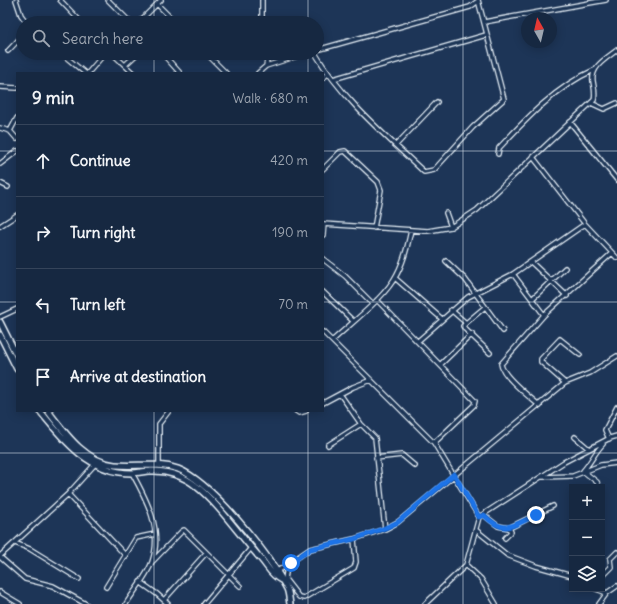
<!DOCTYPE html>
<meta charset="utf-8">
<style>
body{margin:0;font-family:Delius,sans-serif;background:#1f3048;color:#f1f3f6}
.controls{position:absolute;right:12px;bottom:12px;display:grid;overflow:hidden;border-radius:0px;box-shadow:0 2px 10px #0003}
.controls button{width:36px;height:36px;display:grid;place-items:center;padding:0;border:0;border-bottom:1px solid #35445a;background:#162841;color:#f1f3f6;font:20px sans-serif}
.compass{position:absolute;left:521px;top:12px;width:36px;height:36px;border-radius:50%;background:#162841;box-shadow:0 2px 10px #0003;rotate:352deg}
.stop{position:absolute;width:12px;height:12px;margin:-9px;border:3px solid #1a73e8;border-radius:50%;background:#fff}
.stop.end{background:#1a73e8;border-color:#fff;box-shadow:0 1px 4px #0008}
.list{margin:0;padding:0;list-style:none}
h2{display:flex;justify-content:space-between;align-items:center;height:52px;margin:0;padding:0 16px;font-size:17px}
h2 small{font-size:13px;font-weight:400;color:#9ea6b1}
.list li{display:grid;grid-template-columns:26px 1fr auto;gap:12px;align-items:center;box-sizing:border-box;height:72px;padding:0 16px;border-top:1px solid #35445a}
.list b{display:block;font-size:15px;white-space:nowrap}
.list em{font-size:13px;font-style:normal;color:#9ea6b1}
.icon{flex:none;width:22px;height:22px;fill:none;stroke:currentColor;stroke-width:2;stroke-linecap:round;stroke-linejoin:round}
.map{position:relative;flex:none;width:617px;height:604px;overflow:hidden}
.search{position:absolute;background:#162841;box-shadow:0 2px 10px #0003;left:16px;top:16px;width:308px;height:44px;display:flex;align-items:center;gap:10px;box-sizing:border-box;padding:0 14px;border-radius:22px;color:#9ea6b1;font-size:15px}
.panel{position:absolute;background:#162841;box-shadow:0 2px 10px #0003;left:16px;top:72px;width:308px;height:340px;border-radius:0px}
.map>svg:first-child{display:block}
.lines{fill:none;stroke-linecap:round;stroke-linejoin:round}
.street-casing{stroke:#e8f1f8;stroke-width:6}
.secondary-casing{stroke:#e8f1f8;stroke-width:8}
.street{stroke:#1d3557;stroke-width:3.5}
.secondary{stroke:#1d3557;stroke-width:5}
.route{stroke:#1a73e8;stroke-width:5}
.grid{fill:none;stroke:#e8f1f8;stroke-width:1;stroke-opacity:0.55}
</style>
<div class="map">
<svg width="617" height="604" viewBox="0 0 617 604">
<rect width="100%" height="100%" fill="#1d3557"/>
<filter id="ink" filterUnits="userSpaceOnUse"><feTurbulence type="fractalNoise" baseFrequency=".025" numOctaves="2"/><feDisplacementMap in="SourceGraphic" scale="8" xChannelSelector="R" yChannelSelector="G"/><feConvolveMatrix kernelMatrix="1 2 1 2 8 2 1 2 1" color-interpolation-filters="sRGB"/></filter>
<g filter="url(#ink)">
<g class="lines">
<defs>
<path id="street" d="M16 0 21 15 27 23
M60 0 82 23
M108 0 131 23
M157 4 176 23
M484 22 606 0
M138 23 161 0
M191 23H196
M262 23V0
M317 50 470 7 478 1
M8 51 23 35
M61 53 85 73
M112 53 133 73
M162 53 180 73
M206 53 226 73
M270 53 281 60
M315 53C343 100 385 135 424 172L434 170 473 127 504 99 478 0
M125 65 138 53
M266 66 268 53
M88 73 105 53
M258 73 266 66 307 53
M323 78 328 74
M333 79 486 35
M0 87 17 88
M591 103 604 109 617 103
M570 122 617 180
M0 128 10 131 17 139
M10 131 17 118
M396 145 437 102
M498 154 499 148C526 119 557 86 594 70
M533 157 585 224 617 258
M0 164 17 151
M323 169 340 152 345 151 378 182 381 190 374 228
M0 183 8 187
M446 213 451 227
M323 224 428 231 451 227 477 210 594 100C596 93 594 88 593 81 591 66 607 58 617 50
M0 226 17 215
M323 235 324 224
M323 259 345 276 372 303
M446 261 465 279 503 331
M531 262 567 296
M513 274 544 315
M395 278 442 319
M323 292 353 321
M533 298 565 268
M377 300 475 401 474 405 434 443
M451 310 466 323 463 326 465 329 490 353
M0 317 17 309
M466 323 485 307
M323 332 434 443 479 517 466 565 425 604
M332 341C352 322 385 298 397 274 404 261 408 245 411 230
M418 341 468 297 513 274 585 224
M441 364 472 334
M565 383 541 362V359L560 339 580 355
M340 394 361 424 375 438 385 529
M323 403 353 387 371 380
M540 406C531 398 502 376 501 364L544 315 612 253
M296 411 299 413 306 411
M575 437 589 449
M609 439 605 430 617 407
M328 445 361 424
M376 458 402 455 415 466
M159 464V424L169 411
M543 477 573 476 601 465 617 463
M599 487 597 482 583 471C591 462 595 452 603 444
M68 494 126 556
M484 515 498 526 509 528 553 506
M479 517 564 462 610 438 617 436
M476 530 507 555 536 566 572 576
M505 538 511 532 509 528
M15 543 30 549 79 579
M0 556 68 494 97 462
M0 557 25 579 53 586 86 604
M153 561 182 531 184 530 240 586
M466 565 481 579 496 604
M287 567 285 579 299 597 304 598 354 568 356 562 354 539
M276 572 310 549 354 539 385 529 398 522 565 383 590 373 617 356
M602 576 611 567 610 559 617 552
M140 582 157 594 168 604
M106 587 136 538 155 534
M596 589 607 593
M0 592 20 604
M164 600 206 553
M126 604C134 591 147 576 152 562 163 530 147 500 132 473
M204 604 251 548
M599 604 607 593 617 586"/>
<path id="secondary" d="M0 322 17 356
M0 335 17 369
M40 411C64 441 90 473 132 473 138 473 144 471 150 471 166 470 184 476 196 486 219 504 240 536 261 559 268 567 271 575 281 580
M48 411C65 433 85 462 115 465 137 467 157 462 178 469 212 482 271 557 287 589 289 593 289 599 290 604"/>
</defs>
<use href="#street" class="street-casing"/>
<use href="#secondary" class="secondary-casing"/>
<use href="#street" class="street"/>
<use href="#secondary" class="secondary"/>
</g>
</g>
<g class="lines" filter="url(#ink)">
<path class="route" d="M291 563 310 549 354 539 385 528 398 522 454 474 479 517 484 515C504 536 514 525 536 515"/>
</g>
<path class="grid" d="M154 0V23M308 0V23M463 0V604M154 53V73M308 53V73M0 151H17M323 151H617M0 302H17M323 302H617M154 411V604M308 411V604M0 453H617"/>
</svg>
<div class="controls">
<button>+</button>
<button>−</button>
<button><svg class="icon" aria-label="layers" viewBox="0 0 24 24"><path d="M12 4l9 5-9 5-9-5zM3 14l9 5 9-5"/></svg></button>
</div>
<svg class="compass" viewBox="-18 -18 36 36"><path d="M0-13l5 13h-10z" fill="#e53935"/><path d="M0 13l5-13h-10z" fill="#9ea6b1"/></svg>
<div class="stop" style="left:291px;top:563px"></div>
<div class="stop end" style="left:536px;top:515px"></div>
<div class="search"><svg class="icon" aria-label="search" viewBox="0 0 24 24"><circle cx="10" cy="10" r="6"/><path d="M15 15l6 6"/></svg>Search here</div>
<section class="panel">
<h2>9 min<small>Walk · 680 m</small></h2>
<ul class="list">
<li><svg class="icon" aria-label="ahead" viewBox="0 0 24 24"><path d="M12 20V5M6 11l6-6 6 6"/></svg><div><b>Continue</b></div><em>420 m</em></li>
<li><svg class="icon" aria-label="right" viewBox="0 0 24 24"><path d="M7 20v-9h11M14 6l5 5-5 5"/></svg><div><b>Turn right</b></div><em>190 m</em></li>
<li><svg class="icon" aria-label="left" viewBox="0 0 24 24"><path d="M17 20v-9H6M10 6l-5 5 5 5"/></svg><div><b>Turn left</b></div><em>70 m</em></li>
<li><svg class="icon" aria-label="arrive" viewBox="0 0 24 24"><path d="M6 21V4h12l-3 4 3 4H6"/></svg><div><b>Arrive at destination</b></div></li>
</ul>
</section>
</div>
